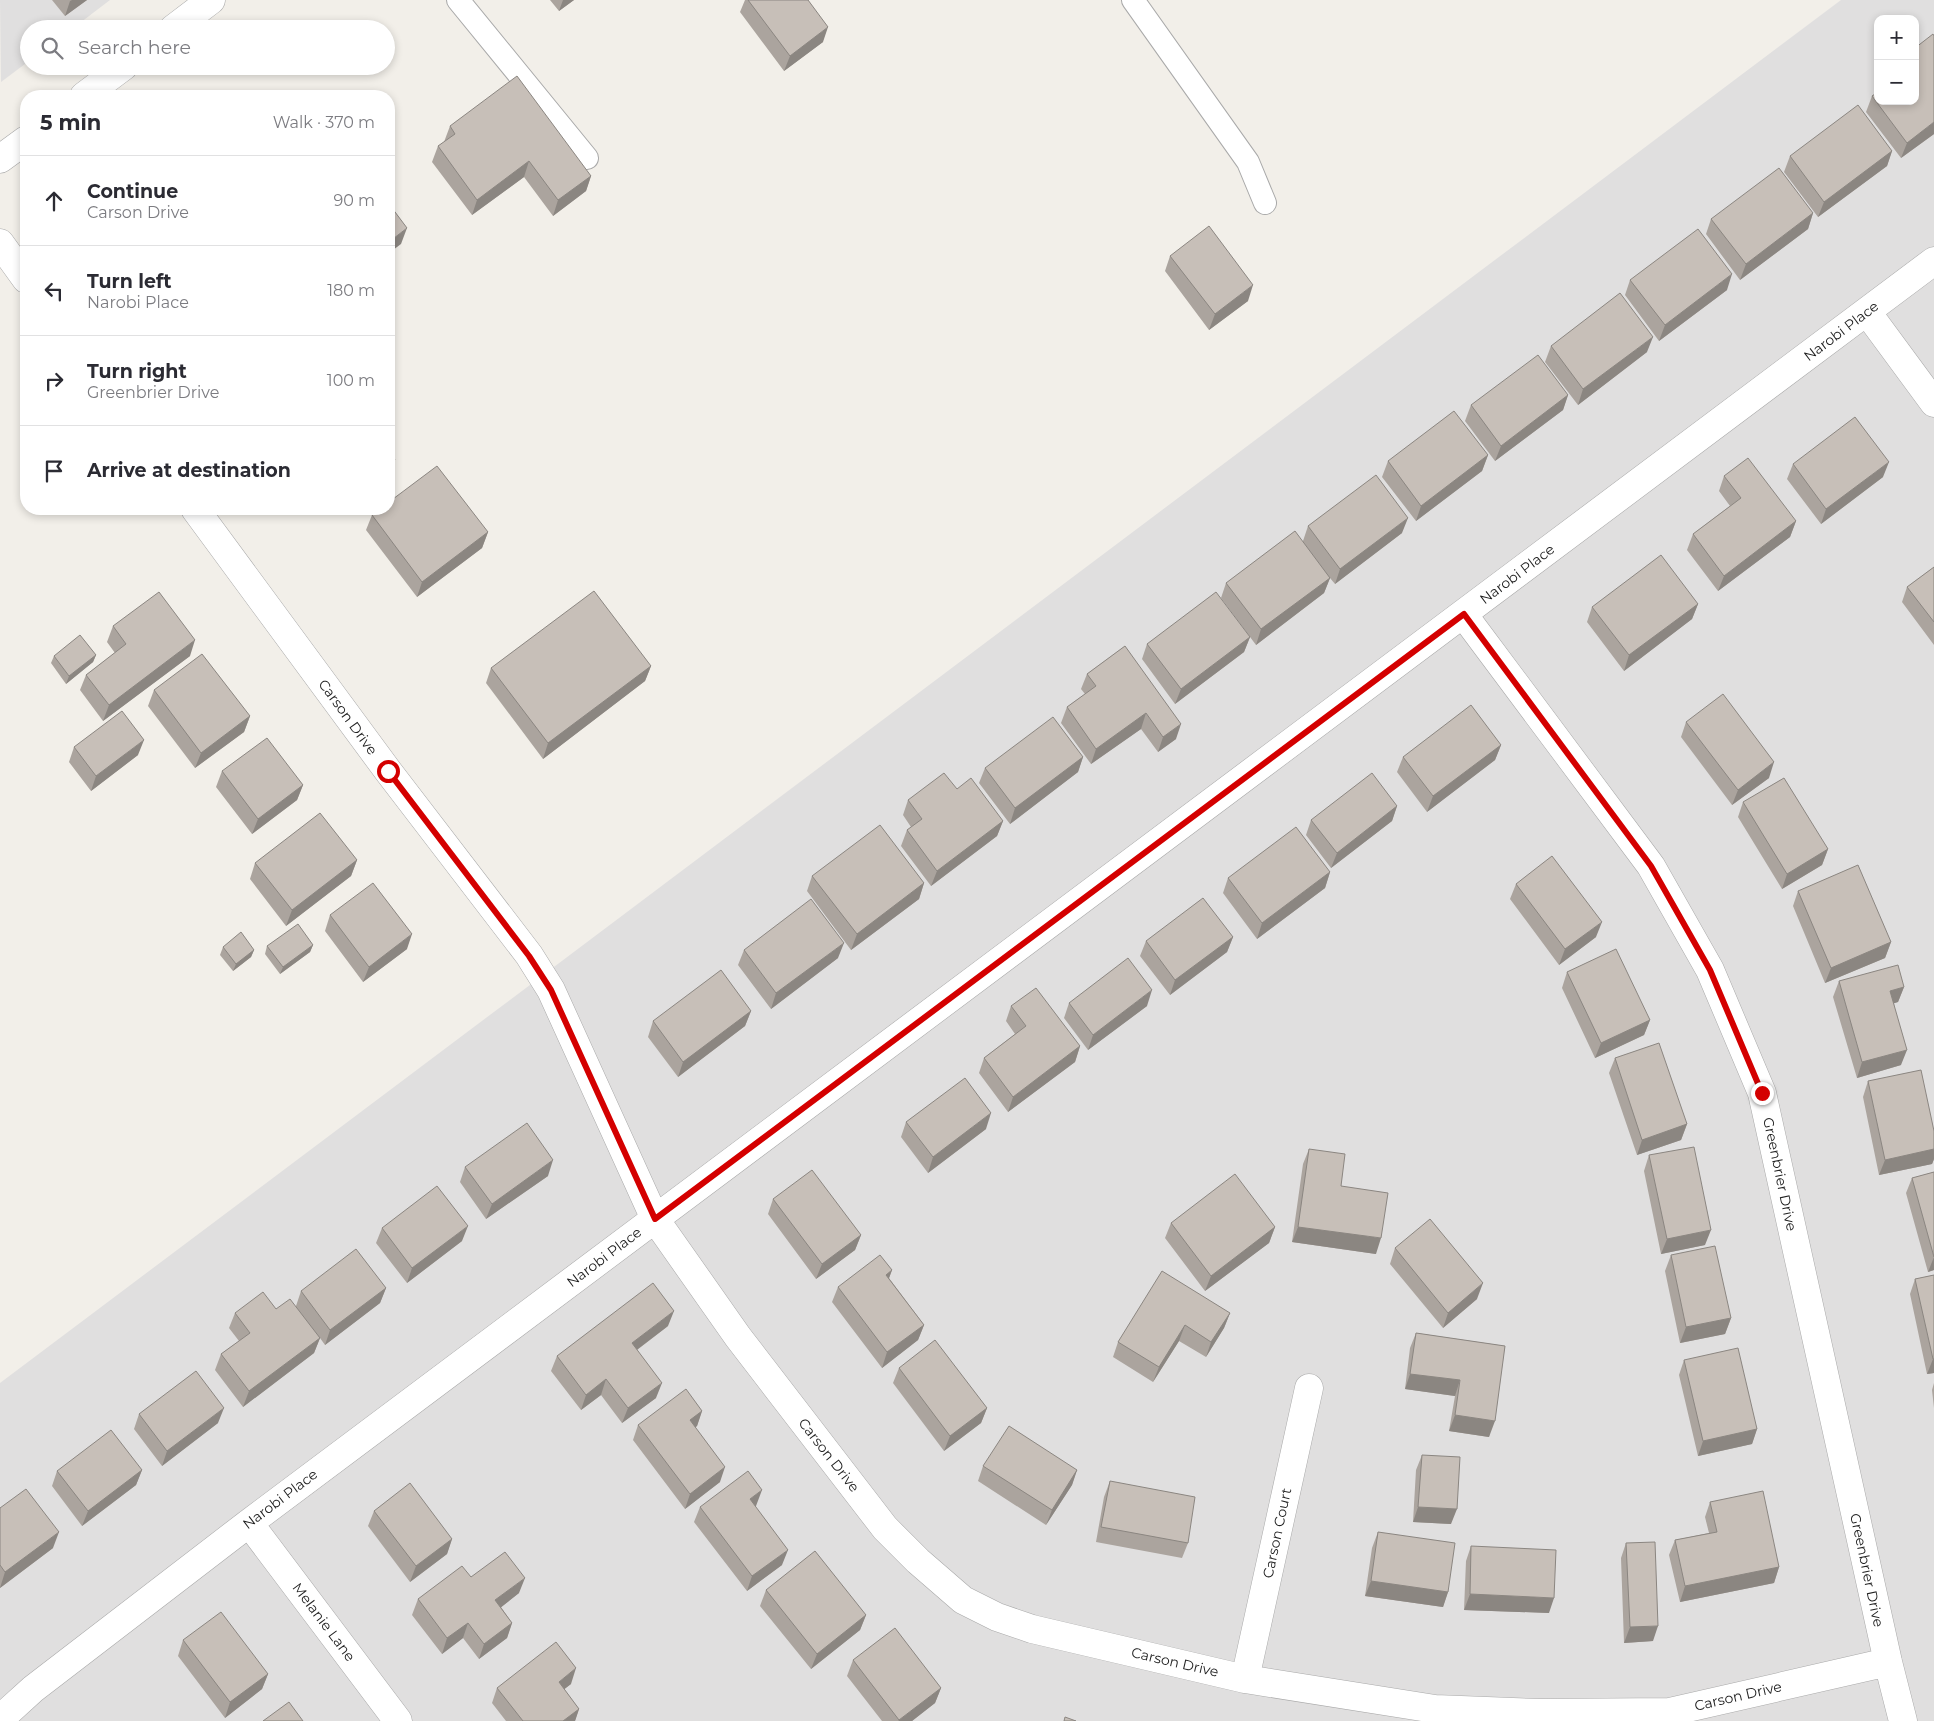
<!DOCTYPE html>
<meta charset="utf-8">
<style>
body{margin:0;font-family:Montserrat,sans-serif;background:#f2f2f3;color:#2b2b33}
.controls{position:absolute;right:15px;top:15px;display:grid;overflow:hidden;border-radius:10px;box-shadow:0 2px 8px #0003}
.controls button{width:45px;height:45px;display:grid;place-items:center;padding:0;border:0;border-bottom:1px solid #e1e1e2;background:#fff;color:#2b2b33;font:25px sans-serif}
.stop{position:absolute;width:15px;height:15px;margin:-11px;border:4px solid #d40000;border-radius:50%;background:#fff}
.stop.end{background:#d40000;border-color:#fff;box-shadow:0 1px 5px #0008}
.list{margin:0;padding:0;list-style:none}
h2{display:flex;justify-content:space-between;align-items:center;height:65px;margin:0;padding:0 20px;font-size:21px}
h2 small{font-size:16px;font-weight:400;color:#7c7c81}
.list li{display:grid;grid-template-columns:32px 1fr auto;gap:15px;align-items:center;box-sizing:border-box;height:90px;padding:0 20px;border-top:1px solid #e1e1e2}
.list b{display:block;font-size:19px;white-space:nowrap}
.list p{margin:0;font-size:16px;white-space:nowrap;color:#7c7c81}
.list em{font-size:16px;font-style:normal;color:#7c7c81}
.icon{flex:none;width:28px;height:28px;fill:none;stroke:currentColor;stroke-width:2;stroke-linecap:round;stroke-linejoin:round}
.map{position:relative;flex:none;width:1934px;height:1721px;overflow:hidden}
.search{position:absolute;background:#fff;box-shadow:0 2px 8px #0003;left:20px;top:20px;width:375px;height:55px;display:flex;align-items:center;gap:12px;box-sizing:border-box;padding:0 18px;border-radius:28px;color:#7c7c81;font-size:19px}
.panel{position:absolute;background:#fff;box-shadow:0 2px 8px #0003;left:20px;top:90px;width:375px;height:425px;border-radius:20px}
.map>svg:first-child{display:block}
.residential{fill:#e0dfdf;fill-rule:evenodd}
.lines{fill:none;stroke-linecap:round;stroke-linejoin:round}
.service-casing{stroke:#a9a9a9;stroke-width:24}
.minor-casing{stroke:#a9a9a9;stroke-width:29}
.tertiary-casing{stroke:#a9a9a9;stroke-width:29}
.service{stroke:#fff;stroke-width:22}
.minor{stroke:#fff;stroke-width:28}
.tertiary{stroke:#fff;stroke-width:28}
.wall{fill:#aba49e}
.shaded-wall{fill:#8b8681}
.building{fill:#c7bfb8;stroke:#8b8681}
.route{stroke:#d40000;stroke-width:6}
.labels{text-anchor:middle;stroke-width:5;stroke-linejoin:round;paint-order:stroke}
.street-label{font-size:14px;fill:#222;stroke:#fff}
</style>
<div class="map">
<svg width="1934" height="1721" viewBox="0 0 1934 1721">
<rect width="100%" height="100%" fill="#f2efe9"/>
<path class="residential" d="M0 0H110L72 29H29V61L1 82Z
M1841 0H1934V1721H0V1383ZM1878 19H1915V101H1878Z"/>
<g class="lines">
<defs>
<path id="service" d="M458 0 587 158
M1133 0 1248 162 1265 203"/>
<path id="minor" d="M0 243 26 279
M1867 312 1934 403
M195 509 388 771 529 955 551 990 655 1219 738 1337 885 1528 918 1561 963 1600 997 1617 1032 1629 1245 1679 1435 1709 1540 1713 1670 1712 1888 1662
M1463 614 1651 866 1710 970 1762 1093 1888 1662 1903 1721
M249 1523 398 1721
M1245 1679 1309 1388
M0 1719 33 1689 249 1523 1934 261"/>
<path id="tertiary" d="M173 29 211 0
M84 96 124 66
M0 159 26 140"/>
</defs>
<use href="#service" class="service-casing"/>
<use href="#minor" class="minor-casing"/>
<use href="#tertiary" class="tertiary-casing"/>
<use href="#service" class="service"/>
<use href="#minor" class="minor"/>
<use href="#tertiary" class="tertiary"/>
</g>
<path class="wall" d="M52 0H87L65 16Z
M550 0H574L559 11Z
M745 0H808L823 42 784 71 740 12Z
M1872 96 1934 134 1901 158 1866 112Z
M450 126 591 176 586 191 553 216 524 177 472 215 432 162 438 146 444 142Z
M1892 151 1887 166 1818 217 1784 172 1790 156Z
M1813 213 1808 229 1740 280 1706 234 1711 219Z
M1170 256 1248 301 1209 330 1165 271Z
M1630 280 1727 290 1659 341 1625 295Z
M1551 346 1647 352 1578 405 1545 362Z
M1568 395 1563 410 1495 461 1465 421 1471 405Z
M1488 455 1482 471 1416 521 1382 477 1388 461Z
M1793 464 1883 477 1821 524 1787 479Z
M1724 476 1796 521 1790 537 1718 591 1687 550 1693 534 1730 506 1719 491Z
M372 515 488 532 482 548 417 597 366 530Z
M1308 526 1402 533 1335 584 1330 578 1324 593 1256 645 1221 598 1226 583 1303 541Z
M1934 567V645L1902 602 1907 587Z
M1698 604 1692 619 1624 671 1587 622 1592 607Z
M113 626 190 656 103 721 80 690 86 675 115 653 107 642Z
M1250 637 1244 652 1175 704 1142 659 1147 644Z
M1125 646 1176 739 1158 752 1141 729 1091 764 1061 723 1067 707 1085 694 1081 689 1087 674Z
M96 655 93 662 66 684 51 663 54 656Z
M651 666 645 681 543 759 486 683 491 668Z
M154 690 250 716 244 732 195 768 148 706Z
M1686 722 1769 778 1732 805 1681 737Z
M1501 745 1495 760 1427 812 1397 772 1403 757Z
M74 747 138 755 91 791 69 762Z
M1083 757 1078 772 1010 824 979 783 985 768Z
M222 771 303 785 297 800 252 834 216 787Z
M957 789 1003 821 997 836 931 886 901 846 907 830 911 827 903 815 908 800Z
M1743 802 1828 849 1822 865 1782 889 1738 817Z
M1397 806 1392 821 1331 868 1306 835 1311 820Z
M357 860 351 876 286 926 250 879 255 863Z
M1330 872 1325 888 1257 939 1223 893 1228 878Z
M812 876 924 883 919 899 851 950 807 891Z
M1516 884 1596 937 1559 965 1510 899Z
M1798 891 1891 942 1885 958 1825 983 1793 906Z
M330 915 407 949 363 982 325 931Z
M1233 937 1227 952 1170 995 1140 956 1146 941Z
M313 945 310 952 280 974 265 954 267 946Z
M223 947 254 950 251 957 233 971 220 955Z
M744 950 838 958 771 1009 738 965Z
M1567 972 1650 1020 1644 1035 1595 1058 1562 988Z
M1839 981 1904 987 1898 1002 1894 1003 1901 1065 1857 1078 1833 997Z
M1069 1003 1147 1006 1088 1050 1064 1018Z
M1011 1006 1080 1046 1075 1062 1008 1112 979 1073 984 1058 1015 1034 1006 1021Z
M751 1011 745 1026 678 1077 648 1037 653 1021Z
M1615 1058 1687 1124 1681 1140 1637 1155 1609 1073Z
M1868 1081 1934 1131V1159L1932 1164 1879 1175 1863 1097Z
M906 1122 986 1129 928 1173 901 1137Z
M1309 1149 1341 1186 1376 1254 1292 1242 1303 1164Z
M1649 1155 1705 1245 1661 1254 1644 1171Z
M465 1167 548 1176 486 1219 460 1182Z
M1934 1172V1270L1928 1272 1906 1193 1912 1178Z
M773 1199 861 1235 855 1250 816 1279 768 1214Z
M1171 1223 1275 1227 1269 1243 1205 1291 1165 1238Z
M382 1228 462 1241 407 1283 376 1243Z
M1395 1248 1477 1299 1443 1328 1390 1264Z
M1671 1255 1731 1318 1725 1334 1680 1343 1665 1271Z
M892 1270 889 1278 924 1325 918 1340 882 1368 832 1302 838 1287Z
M1934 1275V1373L1927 1374 1910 1294 1915 1279Z
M386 1288 380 1303 325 1345 320 1338 314 1353 243 1407 215 1370 221 1354 239 1341 229 1328 235 1313 276 1309 296 1306 301 1291Z
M1230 1313 1224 1328 1206 1357 1179 1341 1153 1382 1113 1357 1118 1342Z
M668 1326 637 1350 656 1398 622 1423 601 1395 581 1410 551 1371 557 1356Z
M1416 1333 1505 1346 1489 1437 1449 1431 1455 1396 1405 1389 1410 1348Z
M1684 1360 1757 1429 1752 1444 1698 1456 1679 1375Z
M899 1368 987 1408 981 1423 944 1451 893 1383Z
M1934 1383V1408L1932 1390Z
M702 1411 697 1426 695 1427 720 1482 685 1509 633 1440 638 1425Z
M139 1414 218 1423 162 1466 134 1429Z
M1422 1455 1451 1524 1413 1522 1416 1470Z
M983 1466 1077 1470 1072 1485 1046 1525 978 1481Z
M142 1470 136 1485 82 1526 52 1486 57 1471Z
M1110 1481 1188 1543 1182 1558 1096 1542 1104 1497Z
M1710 1502 1779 1567 1774 1583 1680 1602 1669 1555 1675 1540 1709 1533 1705 1517Z
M755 1506 782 1565 747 1591 694 1522 700 1507 756 1506Z
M0 1508 53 1548 0 1588Z
M374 1511 452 1539 447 1554 410 1582 368 1526Z
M1378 1532 1448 1592 1443 1607 1365 1596 1372 1548Z
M1626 1543 1653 1641 1624 1643 1621 1558Z
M1471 1546 1549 1613 1464 1610 1466 1561Z
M471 1577 519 1593 501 1607 512 1623 507 1638 479 1659 463 1638 442 1654 412 1615 418 1599Z
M766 1590 866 1615 860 1630 811 1669 760 1606Z
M183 1640 268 1674 262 1689 225 1718 178 1656Z
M853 1660 941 1688 935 1703 912 1721H882L847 1676Z
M571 1684 564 1689 579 1709 575 1721H506L492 1703 497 1688Z"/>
<path class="shaded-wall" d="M72 0H87L65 16 70 1Z
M563 0H574L559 11Z
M828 27 823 42 784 71 790 56Z
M1934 122V134L1901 158 1907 143Z
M1892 151 1887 166 1818 217 1824 202Z
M529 161 524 177 472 215 477 200Z
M591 176 586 191 553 216 558 200Z
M1813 213 1808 229 1740 280 1746 264Z
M407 228 401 244 389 253V242Z
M1732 274 1727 290 1659 341 1665 325Z
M1253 285 1248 301 1209 330 1215 314Z
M1653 337 1647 352 1578 405 1583 389Z
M1568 395 1563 410 1495 461 1501 446Z
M1488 455 1482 471 1416 521 1421 506Z
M395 460 390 476H389V465Z
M1889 462 1883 477 1821 524 1826 509Z
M1408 518 1402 533 1335 584 1340 569Z
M1796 521 1790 537 1718 591 1724 576Z
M488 532 482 548 417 597 422 582Z
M1330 578 1324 593 1256 645 1261 629Z
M1698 604 1692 619 1624 671 1629 655Z
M1250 637 1244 652 1175 704 1181 689Z
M195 640 190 656 103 721 109 705Z
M96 655 93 662 66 684 69 676Z
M651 666 645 681 543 759 548 743Z
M1146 713 1141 729 1091 764 1096 749Z
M250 716 244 732 195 768 201 753Z
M1181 724 1176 739 1158 752 1163 737Z
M144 740 138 755 91 791 96 776Z
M1501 745 1495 760 1427 812 1433 796Z
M1083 757 1078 772 1010 824 1015 808Z
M1774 762 1769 778 1732 805 1738 790Z
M303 785 297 800 252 834 258 819Z
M1397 806 1392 821 1331 868 1337 853Z
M1003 821 997 836 931 886 937 871Z
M1828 849 1822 865 1782 889 1787 874Z
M357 860 351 876 286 926 292 910Z
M1330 872 1325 888 1257 939 1262 923Z
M924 883 919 899 851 950 857 934Z
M1602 922 1596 937 1559 965 1565 949Z
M412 934 407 949 363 982 369 967Z
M1233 937 1227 952 1170 995 1175 980Z
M1891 942 1885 958 1825 983 1831 968Z
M844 943 838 958 771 1009 776 993Z
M313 945 310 952 280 974 283 967Z
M254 950 251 957 233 971 236 964Z
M1904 987 1898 1002 1885 1006 1890 991Z
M1152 990 1147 1006 1088 1050 1093 1035Z
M751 1011 745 1026 678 1077 683 1062Z
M1650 1020 1644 1035 1595 1058 1601 1043Z
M1080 1046 1075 1062 1008 1112 1013 1097Z
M1907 1050 1901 1065 1857 1078 1862 1062Z
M991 1113 986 1129 928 1173 933 1157Z
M1687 1124 1681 1140 1637 1155 1642 1140Z
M1934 1149V1159L1932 1164 1879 1175 1885 1160Z
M553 1160 548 1176 486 1219 492 1204Z
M468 1226 462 1241 407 1283 412 1268Z
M1275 1227 1269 1243 1205 1291 1211 1276Z
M1298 1227 1381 1238 1376 1254 1292 1242Z
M1711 1230 1705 1245 1661 1254 1667 1239Z
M861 1235 855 1250 816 1279 822 1264Z
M1934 1257V1270L1928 1272Z
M892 1270 886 1286V1275Z
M1483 1283 1477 1299 1443 1328 1448 1313Z
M386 1288 380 1303 325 1345 330 1330Z
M674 1311 668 1326 626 1358 632 1343Z
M1230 1313 1224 1328 1206 1357 1211 1342Z
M1731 1318 1725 1334 1680 1343 1686 1327Z
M924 1325 918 1340 882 1368 887 1352Z
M1185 1325 1179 1341 1153 1382 1159 1367Z
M320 1338 314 1353 243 1407 249 1391Z
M1933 1359H1934V1373L1927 1374Z
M1410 1374 1460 1380 1455 1396 1405 1389Z
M606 1379 601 1395 581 1410 586 1395Z
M662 1383 656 1398 622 1423 628 1408Z
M224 1408 218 1423 162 1466 167 1451Z
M987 1408 981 1423 944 1451 950 1436Z
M702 1411 697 1426 685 1436 690 1420Z
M1455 1415 1495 1421 1489 1437 1449 1431Z
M1757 1429 1752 1444 1698 1456 1703 1441Z
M725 1467 720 1482 685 1509 690 1494Z
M142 1470 136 1485 82 1526 88 1511Z
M1077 1470 1072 1485 1046 1525 1052 1510Z
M762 1490 756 1506 744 1515 750 1499Z
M1418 1507 1457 1509 1451 1524 1413 1522Z
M59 1532 53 1548 0 1588 5 1572Z
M452 1539 447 1554 410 1582 416 1566Z
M788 1550 782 1565 747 1591 752 1576Z
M1779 1567 1774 1583 1680 1602 1685 1586Z
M525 1578 519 1593 490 1616 495 1600Z
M1371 1581 1448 1592 1443 1607 1365 1596Z
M1470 1594 1554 1598 1549 1613 1464 1610Z
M866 1615 860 1630 811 1669 817 1654Z
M468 1623 463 1638 442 1654 447 1638Z
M512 1623 507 1638 479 1659 484 1644Z
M1658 1626 1653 1641 1624 1643 1630 1627Z
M576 1668 571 1684 553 1698 559 1682Z
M268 1674 262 1689 225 1718 230 1702Z
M941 1688 935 1703 912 1721H898Z
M579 1709 575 1721H563Z"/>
<path class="building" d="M748 0H808L828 27 790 56Z
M1933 34 1934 36V122L1907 143 1872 96 1878 92V101H1915V48Z
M517 76 591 176 558 200 529 161 477 200 438 146 455 134 450 126Z
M1858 105 1892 151 1824 202 1790 156Z
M1779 168 1813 213 1746 264 1711 219Z
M389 204 407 228 389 242Z
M1209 226 1253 285 1215 314 1170 256Z
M1698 229 1732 274 1665 325 1630 280Z
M1620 293 1653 337 1583 389 1551 346Z
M1538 355 1568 395 1501 446 1471 405Z
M1454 411 1488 455 1421 506 1388 461Z
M1855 417 1889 462 1826 509 1793 464Z
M389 451 395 460 389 465Z
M1748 458 1796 521 1724 576 1693 534 1741 498 1724 476Z
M437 466 488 532 422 582 372 515 380 509H389V502Z
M1376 475 1408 518 1340 569 1308 526Z
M1295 531 1330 578 1261 629 1226 583Z
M1661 555 1698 604 1629 655 1592 607Z
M1934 567V622L1907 587Z
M594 591 651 666 548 743 491 668Z
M159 592 195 640 109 705 86 675 126 644 113 626Z
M1216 592 1250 637 1181 689 1147 644Z
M80 635 96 655 69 676 54 656Z
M1125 646 1181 724 1163 737 1146 713 1096 749 1067 707 1096 686 1087 674Z
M202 654 250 716 201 753 154 690Z
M1723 694 1774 762 1738 790 1686 722Z
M1471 705 1501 745 1433 796 1403 757Z
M122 711 144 740 96 776 74 747Z
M1053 717 1083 757 1015 808 985 768Z
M267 738 303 785 258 819 222 771Z
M944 773 957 789 971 778 1003 821 937 871 907 830 922 819 908 800Z
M1372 773 1397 806 1337 853 1311 820Z
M1784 778 1828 849 1787 874 1743 802Z
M320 813 357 860 292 910 255 863Z
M880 825 924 883 857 934 812 876Z
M1296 827 1330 872 1262 923 1228 878Z
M1552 856 1602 922 1565 949 1516 884Z
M1858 865 1891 942 1831 968 1798 891Z
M373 883 412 934 369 967 330 915Z
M1203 898 1233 937 1175 980 1146 941Z
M811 899 844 943 776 993 744 950Z
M298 924 313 945 283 967 267 946Z
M241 932 254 950 236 964 223 947Z
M1616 949 1650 1020 1601 1043 1567 972Z
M1128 958 1152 990 1093 1035 1069 1003Z
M1898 965 1904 987 1890 991 1907 1050 1862 1062 1839 981Z
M721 970 751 1011 683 1062 653 1021Z
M1036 988 1080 1046 1013 1097 984 1058 1026 1026 1011 1006Z
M1659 1043 1687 1124 1642 1140 1615 1058Z
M1921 1070 1934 1131V1149L1885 1160 1868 1081Z
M965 1078 991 1113 933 1157 906 1122Z
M527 1123 553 1160 492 1204 465 1167Z
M1694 1147 1711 1230 1667 1239 1649 1155Z
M1309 1149 1345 1154 1341 1186 1388 1193 1381 1238 1298 1227Z
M812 1170 861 1235 822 1264 773 1199Z
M1934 1172V1257L1912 1178Z
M1235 1174 1275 1227 1211 1276 1171 1223Z
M437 1186 468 1226 412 1268 382 1228Z
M1430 1219 1483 1283 1448 1313 1395 1248Z
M1715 1246 1731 1318 1686 1327 1671 1255Z
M356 1249 386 1288 330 1330 301 1291Z
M880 1255 892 1270 886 1275 924 1325 887 1352 838 1287Z
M1162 1271 1230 1313 1211 1342 1185 1325 1159 1367 1118 1342Z
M1934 1275V1359H1933L1915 1279Z
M653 1283 674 1311 632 1343 662 1383 628 1408 606 1379 586 1395 557 1356Z
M263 1292 276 1309 290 1299 320 1338 249 1391 221 1354 250 1333 235 1313Z
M1416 1333 1505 1346 1495 1421 1455 1415 1460 1380 1410 1374Z
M935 1340 987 1408 950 1436 899 1368Z
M1738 1348 1757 1429 1703 1441 1684 1360Z
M196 1371 224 1408 167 1451 139 1414Z
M686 1389 702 1411 690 1420 725 1467 690 1494 638 1425Z
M1009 1426 1077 1470 1052 1510 983 1466Z
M111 1430 142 1470 88 1511 57 1471Z
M1422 1455 1460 1457 1457 1509 1418 1507Z
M748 1471 762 1490 750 1499 788 1550 752 1576 700 1507Z
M1110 1481 1195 1497 1188 1543 1101 1527Z
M410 1483 452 1539 416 1566 374 1511Z
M26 1489 59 1532 5 1572 0 1565V1508Z
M1763 1491 1779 1567 1685 1586 1675 1540 1717 1532 1710 1502Z
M1378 1532 1455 1543 1448 1592 1371 1581Z
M1655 1542 1658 1626 1630 1627 1626 1543Z
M1471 1546 1556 1550 1554 1598 1470 1594Z
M815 1551 866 1615 817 1654 766 1590Z
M505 1552 525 1578 495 1600 512 1623 484 1644 468 1623 447 1638 418 1599 462 1566 471 1577Z
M221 1612 268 1674 230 1702 183 1640Z
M895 1628 941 1688 899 1720 853 1660Z
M556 1642 576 1668 559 1682 579 1709 563 1721H523L497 1688Z
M289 1702 303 1721H263Z
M1065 1717 1076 1721H1064Z"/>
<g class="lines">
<path class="route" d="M388 771 529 956 551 990 655 1219 1464 614 1651 866 1710 970 1762 1093"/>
</g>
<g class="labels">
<g class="street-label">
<text transform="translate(1841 331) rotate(-37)" y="5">Narobi Place</text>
<text transform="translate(1517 574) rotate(-37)" y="5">Narobi Place</text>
<text transform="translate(348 717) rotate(54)" y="5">Carson Drive</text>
<text transform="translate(1780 1174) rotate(78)" y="5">Greenbrier Drive</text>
<text transform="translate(604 1257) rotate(-37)" y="5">Narobi Place</text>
<text transform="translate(829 1455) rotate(52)" y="5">Carson Drive</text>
<text transform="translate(280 1499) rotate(-37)" y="5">Narobi Place</text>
<text transform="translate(1277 1533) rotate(-78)" y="5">Carson Court</text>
<text transform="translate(1867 1570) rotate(78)" y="5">Greenbrier Drive</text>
<text transform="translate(324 1622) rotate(53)" y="5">Melanie Lane</text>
<text transform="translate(1175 1662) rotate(13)" y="5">Carson Drive</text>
<text transform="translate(1738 1696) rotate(-13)" y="5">Carson Drive</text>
</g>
</g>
</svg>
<div class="controls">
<button>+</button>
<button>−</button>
</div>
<div class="stop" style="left:388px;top:771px"></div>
<div class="stop end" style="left:1762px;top:1093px"></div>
<div class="search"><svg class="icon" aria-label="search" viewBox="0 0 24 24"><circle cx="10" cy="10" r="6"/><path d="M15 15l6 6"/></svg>Search here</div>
<section class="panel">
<h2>5 min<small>Walk · 370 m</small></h2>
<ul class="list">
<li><svg class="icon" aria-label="ahead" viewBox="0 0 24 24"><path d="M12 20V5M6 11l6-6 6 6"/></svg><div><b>Continue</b><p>Carson Drive</p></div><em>90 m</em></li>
<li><svg class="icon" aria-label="left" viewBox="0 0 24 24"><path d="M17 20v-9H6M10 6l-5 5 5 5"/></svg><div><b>Turn left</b><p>Narobi Place</p></div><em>180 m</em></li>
<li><svg class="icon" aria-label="right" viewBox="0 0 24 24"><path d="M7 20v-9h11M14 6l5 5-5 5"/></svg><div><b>Turn right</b><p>Greenbrier Drive</p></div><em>100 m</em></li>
<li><svg class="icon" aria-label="arrive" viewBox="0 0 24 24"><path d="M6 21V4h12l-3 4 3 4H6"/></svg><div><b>Arrive at destination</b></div></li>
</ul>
</section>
</div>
